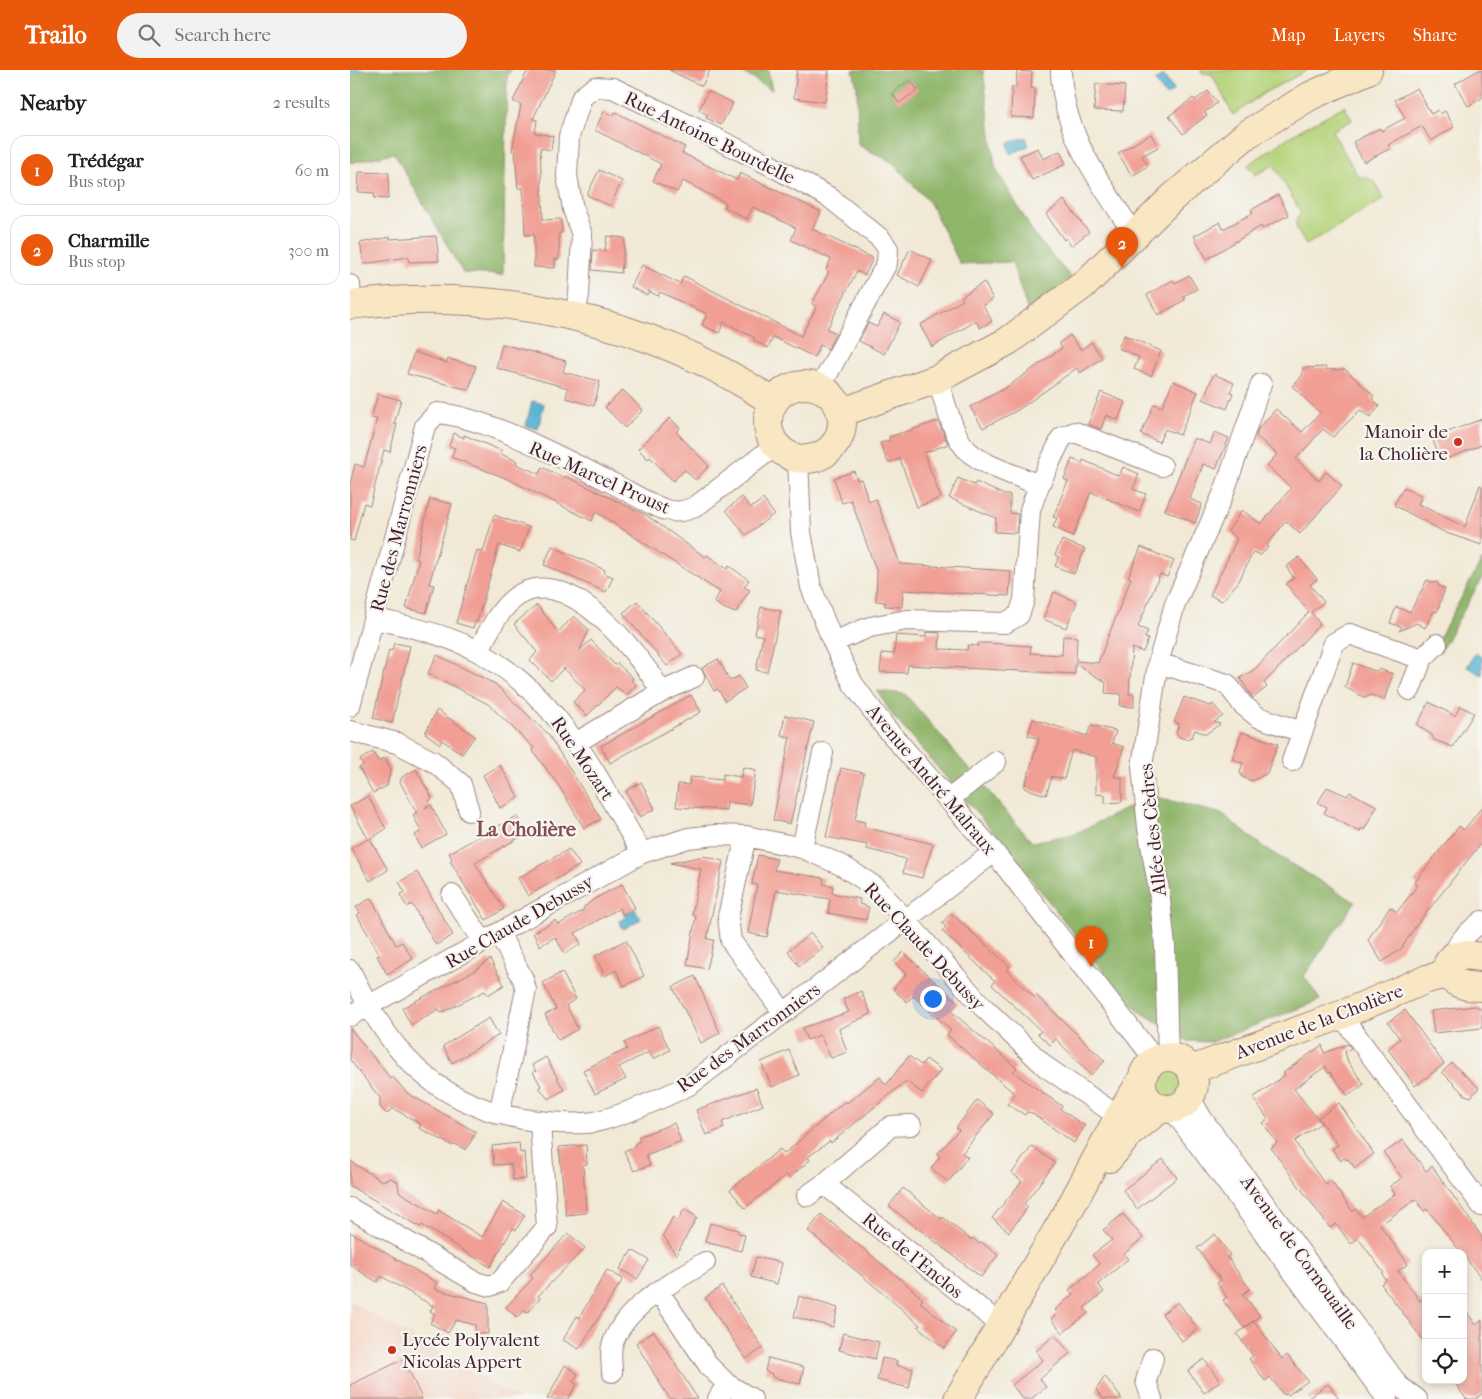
<!DOCTYPE html>
<meta charset="utf-8">
<style>
body{margin:0;font-family:"IM FELL French Canon",serif;background:#f2f2f2;color:#202124}
.controls{position:absolute;right:15px;bottom:15px;display:grid;overflow:hidden;border-radius:10px;box-shadow:0 2px 8px #0003}
.controls button{width:45px;height:45px;display:grid;place-items:center;padding:0;border:0;border-bottom:1px solid #e0e0e0;background:#fff;color:#202124;font:25px sans-serif}
.you{position:absolute;left:582px;top:928px;width:18px;height:18px;margin:-12px;border:4px solid #fff;border-radius:50%;background:#1a73e8;box-shadow:0 0 0 8px #1a73e833}
.badge{display:grid;place-items:center;width:32px;height:32px;border-radius:50%;background:#ea580c;color:#fff;font-size:16px;font-weight:700}
.pin{position:absolute;translate:-50% -41px;filter:drop-shadow(0 1px 2px #0008)}
.pin::after{content:'';position:absolute;top:26px;width:18px;height:15px;background:inherit;clip-path:polygon(0 0,100% 0,50% 100%)}
.list{margin:0;padding:0;list-style:none}
h2{display:flex;justify-content:space-between;align-items:center;height:65px;margin:0;padding:0 20px;font-size:21px}
h2 small{font-size:16px;font-weight:400;color:#757577}
.list li{display:grid;grid-template-columns:32px 1fr auto;gap:15px;align-items:center;box-sizing:border-box;height:70px;margin:0 10px 10px;padding:0 10px;border:1px solid #e0e0e0;border-radius:15px}
.list b{display:block;font-size:19px;white-space:nowrap}
.list p{margin:0;font-size:16px;white-space:nowrap;color:#757577}
.list em{font-size:16px;font-style:normal;color:#757577}
.icon{flex:none;width:28px;height:28px;fill:none;stroke:currentColor;stroke-width:2;stroke-linecap:round;stroke-linejoin:round}
.map{position:relative;flex:none;width:1132px;height:1329px;overflow:hidden}
header{display:flex;align-items:center;gap:30px;box-sizing:border-box;height:70px;padding:0 25px;background:#ea580c;color:#fff}
header strong{font-size:24px}
nav{display:flex;gap:28px;margin-inline-start:auto;font-size:18px}
.search{width:350px;height:45px;background:#f2f2f2;display:flex;align-items:center;gap:12px;box-sizing:border-box;padding:0 18px;border-radius:28px;color:#757577;font-size:19px}
main{display:flex}
aside{flex:1;background:#fff}
.map>svg:first-child{display:block}
.built{fill:#f4d3c0}
.green{fill:#b6d47b;stroke:#807a53}
.forest{fill:#90b66b;stroke:#6d6a4b}
.water{fill:#52b2d1;stroke:#4e687e}
.lines{fill:none;stroke-linecap:round;stroke-linejoin:round}
.stream{stroke:#52b2d1;stroke-width:5}
.building{fill:#f19f94}
.street-casing{stroke:#9e8480;stroke-width:22}
.secondary-casing{stroke:#9e8480;stroke-width:30}
.street{stroke:#fff;stroke-width:20}
.secondary{stroke:#f9e7c3;stroke-width:28}
.poi-dot{fill:#c8321e;stroke:#f6f6f2;stroke-width:2}
.labels{text-anchor:middle;stroke-width:4.5;stroke-linejoin:round;paint-order:stroke}
.street-label{font-size:19px;fill:#4a1f2b;stroke:#f6f6f2}
.poi-label{font-size:19px;fill:#4a1f2b;stroke:#f6f6f2;text-anchor:end}
.neighbourhood-label{font-size:20px;font-weight:bold;fill:#844c50;stroke:#f6f6f2}
</style>
<header>
<strong>Trailo</strong>
<div class="search"><svg class="icon" aria-label="search" viewBox="0 0 24 24"><circle cx="10" cy="10" r="6"/><path d="M15 15l6 6"/></svg>Search here</div>
<nav><a>Map</a><a>Layers</a><a>Share</a></nav>
</header>
<main>
<aside>
<h2>Nearby<small>2 results</small></h2>
<ul class="list">
<li><span class="badge">1</span><div><b>Trédégar</b><p>Bus stop</p></div><em>60 m</em></li>
<li><span class="badge">2</span><div><b>Charmille</b><p>Bus stop</p></div><em>300 m</em></li>
</ul>
</aside>
<div class="map">
<svg width="1132" height="1329" viewBox="0 0 1132 1329">
<rect width="100%" height="100%" fill="#f6f6f2"/>
<filter id="ink" filterUnits="userSpaceOnUse"><feTurbulence type="fractalNoise" baseFrequency=".02" numOctaves="2"/><feDisplacementMap in="SourceGraphic" scale="10" xChannelSelector="R" yChannelSelector="G"/><feConvolveMatrix kernelMatrix="1 2 1 2 8 2 1 2 1" color-interpolation-filters="sRGB"/></filter>
<filter id="wash" filterUnits="userSpaceOnUse"><feTurbulence type="fractalNoise" baseFrequency=".0096" numOctaves="4" result="noise"/><feDisplacementMap in="SourceGraphic" scale="20" xChannelSelector="R" yChannelSelector="G"/><feGaussianBlur stdDeviation="1.12" result="paint"/><feColorMatrix in="noise" values="0 0 0 0 0 0 0 0 0 0 0 0 0 0 0 0 0 1.4 0 .05"/><feComposite in="paint" operator="in"/></filter>
<g filter="url(#wash)">
<rect width="100%" height="100%" fill="#f1e9d5"/>
<path class="built" d="M0 1231 168 1329H0Z"/>
<path class="green" d="M851 0H958L914 23 883 45 862 4 851 3Z
M994 36 1002 50 982 61 1009 108 1013 106 1024 111 1034 129 956 175C950 164 940 154 951 143L924 95 905 105 898 95 945 63Z
M804 1013a14 14 0 1 1 28 0a14 14 0 1 1-28 0Z"/>
<path class="forest" d="M0 0H161L157 7 153 205 113 203 44 83 0 93Z
M388 0H418L422 20Z
M503 0H633L645 97 685 166 726 213 678 242 662 192 610 194 580 133 542 92 508 75 507 17Z
M1132 490V508L1090 582 1087 572Z
M527 621 555 624 682 772 724 764 802 726 872 744 916 779 1005 832 954 906 970 930 862 972 838 971 789 941 766 917 657 778 543 646Z"/>
<path class="water" d="M813 5 824 20 816 26 805 11Z
M676 67 679 76 660 84 658 73Z
M182 331 194 334 188 359 176 356Z
M1125 583 1132 587V605L1117 597Z
M285 839 291 849 274 859 270 856V851L276 848 274 845Z"/>
<g class="lines">
<path class="stream" d="M0 3 7 0"/>
</g>
<g id="blocks">
<path class="building" d="M178 0H206L183 49 187 50 185 63 203 66 201 80 190 78 193 150 211 149 212 163H209V190L205 189V198L184 197V164L175 165 173 118H168L165 82 162 81 171 35 163 31Z
M319 0H360L352 16Z
M447 0H479L475 32 444 28Z
M1129 0H1132V28L1118 36 1105 14Z
M667 1 682 2 681 18H685L684 48 661 47 662 17H666Z
M560 10 568 20 549 33 542 23Z
M746 14 775 16 773 41 744 40Z
M1067 18 1081 44 1088 40 1090 44 1095 41 1104 57 1081 71 1072 56 1038 75 1041 78 1014 92 1003 72 1030 58 1031 61 1055 48 1045 30Z
M358 21 383 33 371 55 356 48 358 45 349 40Z
M858 21 867 33 854 43 857 45 833 64 819 46 843 28 845 30Z
M254 41 263 46 265 42 335 77 332 83 387 110 390 103 471 142 462 159 523 188 515 205 507 201 477 259 486 263 478 279 470 275 464 287 423 267 418 278 403 270 405 268 374 252 369 263 352 255 357 244 310 222 308 226 298 221 297 225 281 217 292 195 330 214 334 206 451 266 467 236 462 234 479 202 476 200 481 189 441 170 446 158 403 137 397 149 374 137 376 133 333 111 327 122 303 111 311 94 245 60Z
M801 64 808 77 792 86 798 96 782 106 768 83Z
M688 78 693 89 710 81 716 94 682 110 670 86Z
M249 100 272 111 260 136 237 125Z
M9 102 39 103 38 129 24 128 25 123 8 122Z
M928 125 939 145 912 159 911 156 857 189 844 166 870 152 873 159 903 143 901 140Z
M714 130 739 162 721 176 716 168 714 170 696 144Z
M86 166 89 191 59 192 58 187 14 194 10 173 40 167V169Z
M257 166 275 168 271 203 242 200 243 180 255 181Z
M560 179 582 190 569 217 547 205Z
M839 205 847 219 833 226 835 230 808 245 797 225 823 210 825 213Z
M634 212 643 229 633 235 642 251 630 258 626 251 582 277 570 255 613 230 611 227Z
M534 244 550 252 534 284 509 271 518 253 527 257Z
M720 265 731 280 741 272 752 288 730 303 727 298 668 340 633 358 620 337 657 317 712 278 709 273Z
M774 265 811 281 801 306 784 299 789 287 768 278Z
M152 274 216 291 213 302 250 311 244 336 216 328 218 318 146 298Z
M64 282 97 293 98 289 126 296 119 320 57 304Z
M976 297V300L995 299 1024 326 1022 328 1030 336 1020 347 1010 340 983 367 973 359 946 389 969 411 976 402 992 416 950 464 936 451 916 476 918 477 911 485 903 482 889 511 872 531 860 525 887 469 878 461 892 440 911 454 941 418 917 396 927 384 906 366 908 359 926 339 952 362 970 343 942 316 952 306 953 298Z
M864 304 884 313 880 322 883 323 877 339 853 329Z
M823 311 848 322 830 365 815 359 809 372 791 364 804 334 812 337Z
M273 320 293 340 275 358 255 337Z
M751 322 775 332 768 350 756 345 751 359 738 354Z
M28 324 51 330 44 354H47L40 382 34 380 20 435 14 433 4 471 0 470V414L5 394 14 397 27 349 21 348Z
M320 348 330 358 326 362 359 396 345 410 335 400 323 411 300 387 298 389 288 379Z
M1132 349V375L1091 391 1082 368Z
M588 351 598 374 574 383 591 428 567 437 550 389 538 393 530 373 540 370 539 367Z
M865 362 879 368 866 399 853 394 840 429 852 434 845 453 815 440 844 368 860 374Z
M104 363 114 368V365L152 381 151 384 167 391 166 394 189 404 192 397 214 408 215 406 296 445 355 487 357 485 377 499 379 496 399 510 394 517 400 520 385 543 373 538 364 532 370 522 246 442 242 451 158 409 101 387 105 378 99 376Z
M722 389 732 393 733 390 769 406 773 397 789 404 783 419 796 424 789 442 741 422 723 466 703 457 707 448 703 447 718 411 714 409Z
M504 401 507 410 511 409 519 432 526 429 550 494 661 501 659 526 553 520 552 537 535 536V532L526 531 527 503 501 430 492 433 484 408Z
M608 408 624 415 626 412 654 425H660V443L668 444 667 463 645 462 646 448 599 428Z
M1130 415 1132 416V475L1096 463 1044 435 1054 417 1072 426 1068 434 1115 457Z
M392 427 401 438 413 429 424 444 396 465 376 440Z
M80 429 102 434 79 514 84 515 76 543 56 538 69 490 66 489Z
M144 445 179 457 170 482 149 475 127 552H125L123 558 106 553 127 480 133 482Z
M712 470 735 479 724 504 705 496 709 487 705 485Z
M202 476 255 500 254 503 263 507 256 522 194 495Z
M791 477 824 491 817 507 810 504 788 557 798 561 795 568 798 569 793 582 782 578 779 624H784V637L770 636 771 624 755 623 756 613 725 593V604L558 595 557 603 530 602 532 583 544 584 546 565 576 567V562L590 563 589 579 617 580 618 575 628 576V573H635L681 576 680 583 712 585 713 566 727 567 726 591 748 593 781 508 778 507Z
M949 487 967 509 960 515 974 532 961 542 970 554 914 613 917 617 903 628 890 608 905 599 959 542 936 514 944 508 936 497Z
M1077 510 1084 513 1087 512 1089 516 1095 519 1087 542 1084 541 1075 558 1067 553 1049 561 1052 557 1040 553 1046 537 1060 542Z
M704 522 727 532 716 558 693 549Z
M287 531 332 584 317 596 273 543Z
M187 535 208 562 224 546 239 560 230 580 241 570 265 595 267 593 283 608 281 610 286 615 277 625 266 617 237 646 223 632 235 620 214 598 201 611 180 590 187 582 164 554Z
M411 537 431 541 417 602 406 600 413 566 405 564Z
M44 573 60 576 42 653 23 648 39 580 42 581Z
M87 585 145 614 198 664 251 749 234 758 207 713 182 680 184 678 138 634 78 603Z
M368 589 380 611 389 606 396 618 375 631 368 619 364 621 352 598Z
M1003 593 1025 601 1029 599 1043 604 1034 630 1021 625 1015 628 995 617Z
M341 625 351 642 260 693 251 676Z
M834 627 860 636 863 634 873 646 864 652 870 654 856 664 845 660 842 667 836 669 829 667 826 662 829 654 824 652Z
M1079 632 1105 646 1110 636 1124 643 1103 677 1084 670 1082 665 1067 655Z
M87 640 125 666 112 684 92 670 90 674 75 663Z
M435 645 464 652 440 754 423 750 440 667 431 665Z
M683 649 737 666 741 655 766 661 762 673 774 677 764 707H772V732L755 733V725L746 724V687L722 680 714 709 702 706 696 725 674 718 689 669 678 665Z
M892 662 928 674 917 703 902 711 892 707 890 702 893 693 882 689Z
M23 682 28 691 35 688 41 699 37 716 23 723 9 698 13 695 10 690Z
M150 695 169 728 150 738 133 705Z
M393 697 406 700 400 735 377 732 376 740 326 737 328 714 339 715 340 707 373 710V704L391 707Z
M491 698 514 703 505 750 515 752 514 757 583 774 572 808 553 803 556 789 517 779 518 775 476 767Z
M66 699 82 728 75 738 81 735 96 764 71 778 65 765 71 761 63 745 67 743 50 712 52 707Z
M291 712 305 739 290 747 276 721Z
M977 717 997 726 1000 722 1027 736 1014 760 1011 758 1010 762 974 743 977 737 968 733Z
M18 726 36 759 20 769 38 800 20 811 1 778 18 769 0 736Z
M1132 737V772L1065 857 1051 879 1032 892 1018 870 1024 860 1040 837 1047 842 1068 815 1064 813 1109 756 1114 760Z
M167 746 177 763 125 793 154 839 136 850 100 791 102 789 99 783Z
M219 779 230 795 178 826 168 808Z
M408 785 427 789 424 800 474 808 473 814 483 816 482 823 510 829 509 834 519 837 516 850 478 843 480 829 426 820 417 867 398 863 407 815 402 814Z
M354 786 373 791 357 869 364 870 357 899 337 895 346 846 342 844 351 799 320 793Z
M67 802 103 865 86 875 62 834 57 837 50 825 55 822 49 812Z
M272 814 285 838 273 845 270 838 225 863 231 874 215 884 205 867 190 876 183 863 206 850 208 855 234 840 233 838 243 830Z
M21 828 46 875 52 872 63 889 37 904 27 886 30 885 7 845 10 843 6 837Z
M601 843 660 897 656 900 684 927 686 925 755 991 741 1005 706 969 700 975 688 964 691 961 642 915 645 911 592 861 596 857 592 853Z
M461 863 473 878 449 896 438 881Z
M276 870 294 906 274 916 266 900 255 906 245 886Z
M553 882 608 933 601 941 667 998 663 1002 712 1036 710 1039 735 1056 724 1073 682 1043 677 1042 675 1045 657 1034 665 1024 597 965 601 960 563 926 557 932 543 919 556 904 544 892Z
M140 889 154 915 138 925 135 921 91 943 89 939 61 955 52 938 124 901Z
M212 902 226 929 216 935 228 959 208 970 195 945 206 939 193 913Z
M345 906 370 963 351 973 323 917Z
M511 921 521 944 489 959 497 982 481 988 470 965 457 970 452 958 499 942 493 929Z
M1126 936 1132 940V958L1084 963 1081 941Z
M1055 940 1094 994 1065 1016 1038 979 1050 969 1038 952Z
M139 948 149 965 102 993 93 976Z
M308 956 320 980 303 989 299 982 269 997 276 1009 245 1024 233 1000 277 979 274 973Z
M0 958 41 1009 43 1007 57 1023 126 1062 116 1080 105 1074 103 1076 69 1058 71 1054 42 1038 37 1044 30 1037V1028L0 990Z
M998 974 1001 978 995 982 998 992 1014 1014 998 1026 980 1002 978 1003 976 996 944 1019 971 1053 945 1071 953 1085 976 1115 981 1111 1003 1142 1006 1139 1012 1147 1045 1124 1040 1116 1052 1108 1034 1083 1053 1070 1076 1101 1082 1096 1132 1167V1209L1077 1139 1074 1141 1066 1129 1030 1155 1058 1194 1048 1201 1070 1231 1076 1227V1274L1031 1214 1036 1210 1032 1204 1034 1203 1008 1168 1001 1174 986 1154 980 1158 921 1078 927 1073 913 1053 918 1049 903 1028 935 1005 933 1003 972 975 974 983Z
M439 980 449 1005 422 1017 411 992Z
M559 986 571 995 576 989 591 1000 572 1023 556 1011 481 1073 480 1071 458 1087 460 1090 439 1108 436 1105 395 1138 380 1120 430 1079 434 1084 495 1031 497 1033 530 1007 536 1015Z
M196 987 214 1020 198 1029 189 1017 191 1016 183 1002 186 1001 182 995Z
M1102 993 1129 1018 1121 1027 1115 1025 1092 1002Z
M406 1018 413 1035 372 1052 374 1058 356 1065 346 1040Z
M627 1030 644 1044 612 1083 618 1087 598 1112 581 1098 590 1087 587 1084 609 1060 606 1058Z
M989 1033 1024 1084 1005 1098 998 1089 996 1090 994 1088 991 1091 982 1079 988 1075 968 1048Z
M324 1053 331 1071 296 1085 300 1095 284 1101 274 1081 285 1076 284 1074 290 1071 288 1067Z
M169 1073 170 1083 174 1082 176 1109 163 1110 161 1094 144 1095 142 1076Z
M236 1075 237 1094 233 1095 236 1143 216 1145 209 1077Z
M682 1076 705 1093 674 1134 678 1137 659 1162 642 1148 672 1111 662 1103Z
M813 1089 827 1108 787 1139 773 1120Z
M0 1091 32 1111 41 1108 48 1112 49 1122 87 1144 88 1140 132 1167 153 1132 175 1145 166 1160 163 1158 140 1197 72 1155 70 1157 0 1116Z
M553 1118 591 1149 593 1147 621 1170 623 1168 629 1174 631 1172 648 1185 631 1207 539 1136Z
M334 1139 347 1147 326 1185 313 1165 323 1147 328 1150Z
M471 1144 555 1213 573 1229 570 1232 606 1262 594 1278 568 1257 570 1255 534 1224 458 1161Z
M773 1144 793 1168 774 1184 778 1189 748 1214 754 1222 734 1238 738 1243 713 1263 701 1249 708 1243 705 1240 723 1224 719 1220 750 1194 742 1185 762 1170 753 1160Z
M360 1153 388 1160V1163L395 1165 391 1181 355 1172Z
M0 1162 87 1213 84 1219 138 1233V1264L125 1263V1255L106 1250 98 1263 80 1253 85 1244 80 1241 83 1236 31 1206 27 1212 0 1195Z
M218 1163 235 1178 188 1226 190 1228 177 1243 174 1241 167 1248 156 1237 183 1208 180 1205Z
M865 1164 880 1185 877 1187 900 1219 893 1224 910 1246 894 1258 873 1230 877 1227 867 1213 871 1210 847 1178Z
M282 1180 299 1190 287 1209 270 1199Z
M406 1187 432 1193 427 1214 401 1207Z
M257 1200 273 1209 229 1279 213 1270 227 1246 229 1248Z
M372 1216 413 1278 396 1289 355 1228Z
M449 1226 488 1238 483 1257 444 1247Z
M828 1232 848 1259 832 1271 812 1244Z
M1113 1237 1126 1255 1132 1250V1324L1126 1329H1116L1103 1310H1113Z
M904 1251 932 1289 937 1285 958 1311 938 1325 933 1324 920 1307 915 1311 899 1289 903 1286 887 1264Z
M304 1261 329 1300 348 1329H320L309 1312 286 1273Z
M493 1263 529 1272 525 1289 489 1280Z
M705 1265 720 1283 690 1309 696 1317 681 1329H673L662 1315 693 1290 686 1281Z
M418 1288 454 1297 450 1314 422 1307V1304L415 1301Z
M532 1288 547 1291 546 1295 563 1299 559 1318 527 1310Z
M54 1289 72 1329H0V1315Z
M854 1289 870 1311 854 1323 838 1301Z
M215 1295 228 1304 223 1312 227 1314 218 1329H197Z
M755 1306 772 1329H753L746 1320Z
M978 1314 989 1329H957Z"/>
</g>
</g>
<g filter="url(#ink)">
<use href="#blocks" fill-opacity="0" stroke="#9e8480" stroke-width="1"/>
<g class="lines">
<defs>
<path id="street" d="M711 0C712 65 752 114 785 166
M0 215 1 235
M224 247 229 225 232 165 223 139 217 106 219 66 232 27 245 17 263 18 420 95 479 127 531 169 538 179 537 193 470 318
M587 309C595 329 602 366 618 381 634 396 668 406 689 415
M448 388 451 462 461 517 483 572 503 614 535 657 644 782 805 990
M24 548C58 557 97 564 129 582 211 628 246 706 292 783
M483 572 520 557 557 550 655 553 669 545 674 530 680 440 689 415 712 367 725 362 812 396
M128 581C138 564 146 544 162 530 214 485 288 583 312 622L227 672
M808 593 877 614 893 635 908 647 952 662
M1060 620 1072 589
M312 622 344 607
M0 636 75 356 87 343C137 347 218 391 264 414 280 422 298 434 316 440 327 443 334 441 345 437L426 375
M0 661 47 673 84 692 111 714 119 741
M942 691 984 573 1000 564 1072 589 1087 574
M598 730 646 692
M396 766 378 847 381 871 433 942
M452 778 473 683
M102 825 133 872
M149 863 173 909 176 920 149 1044
M1104 886C1107 870 1120 861 1132 851
M0 900C39 981 81 1032 173 1049 194 1052 229 1056 249 1051 282 1042 311 1029 341 1014L644 782
M991 945 1132 1136
M0 946 292 783 338 768 366 765 396 766 452 778 491 795 527 818 632 936 696 997 759 1040 776 1057
M818 987 815 877 809 820 798 758 792 696 808 593 825 534 874 422 911 314
M840 1028 853 1050 1049 1316 1067 1329
M822 1039 1037 1329
M474 1114 651 1255
M457 1126 474 1114 541 1056 561 1055
M0 1138 126 1212 140 1216 150 1212 197 1157 190 1052
M309 1222 359 1296 377 1314 402 1329
M262 1302C262 1294 260 1283 262 1276 274 1236 322 1213 355 1192
M368 1329 377 1314
M802 1329 796 1311 803 1288"/>
<path id="secondary" d="M0 235C145 216 302 250 423 332
M418 352a37 37 0 1 1 74 0a37 37 0 1 1-74 0Z
M490 341 504 338 587 309 658 271 736 213 822 128 896 65 960 26 1018 0
M1132 887 1116 885 1104 886 1098 893 1097 904C1105 915 1118 917 1132 917
M792 1013a26 26 0 1 1 52 0a26 26 0 1 1-52 0Z
M841 1000 991 945 1077 909 1097 904
M759 1088 781 1062 811 1038
M608 1329 720 1138 768 1048 792 1010"/>
</defs>
<use href="#street" class="street-casing"/>
<use href="#secondary" class="secondary-casing"/>
<use href="#street" class="street"/>
<use href="#secondary" class="secondary"/>
</g>
</g>
<g class="poi-dot">
<circle cx="1108" cy="372" r="5"/>
<circle cx="42" cy="1280" r="5"/>
</g>
<g class="labels">
<g class="street-label">
<text transform="translate(360 67) rotate(26)" y="7">Rue Antoine Bourdelle</text>
<text transform="translate(250 407) rotate(24)" y="7">Rue Marcel Proust</text>
<text transform="translate(48 458) rotate(-75)" y="7">Rue des Marronniers</text>
<text transform="translate(233 688) rotate(56)" y="7">Rue Mozart</text>
<text transform="translate(582 709) rotate(50)" y="7">Avenue André Malraux</text>
<text transform="translate(802 760) rotate(-96)" y="7">Allée des Cèdres</text>
<text transform="translate(169 851) rotate(-30)" y="7">Rue Claude Debussy</text>
<text transform="translate(575 876) rotate(47)" y="7">Rue Claude Debussy</text>
<text transform="translate(969 951) rotate(-21)" y="7">Avenue de la Cholière</text>
<text transform="translate(398 967) rotate(-36)" y="7">Rue des Marronniers</text>
<text transform="translate(950 1182) rotate(54)" y="7">Avenue de Cornouaille</text>
<text transform="translate(563 1185) rotate(39)" y="7">Rue de l'Enclos</text>
</g>
<g class="poi-label">
<text x="1098" y="368">Manoir de<tspan x="1098" dy="22">la Cholière</tspan></text>
<text x="52" y="1276" text-anchor="start">Lycée Polyvalent<tspan x="52" dy="22">Nicolas Appert</tspan></text>
</g>
<g class="neighbourhood-label">
<text x="176" y="766">La Cholière</text>
</g>
</g>
</svg>
<div class="controls">
<button>+</button>
<button>−</button>
<button><svg class="icon" aria-label="locate" viewBox="0 0 24 24"><circle cx="12" cy="12" r="6"/><path d="M12 2v4M12 18v4M2 12h4M18 12h4"/></svg></button>
</div>
<div class="you"></div>
<div class="pin badge" style="left:741px;top:897px">1</div>
<div class="pin badge" style="left:772px;top:198px">2</div>
</div>
</main>
